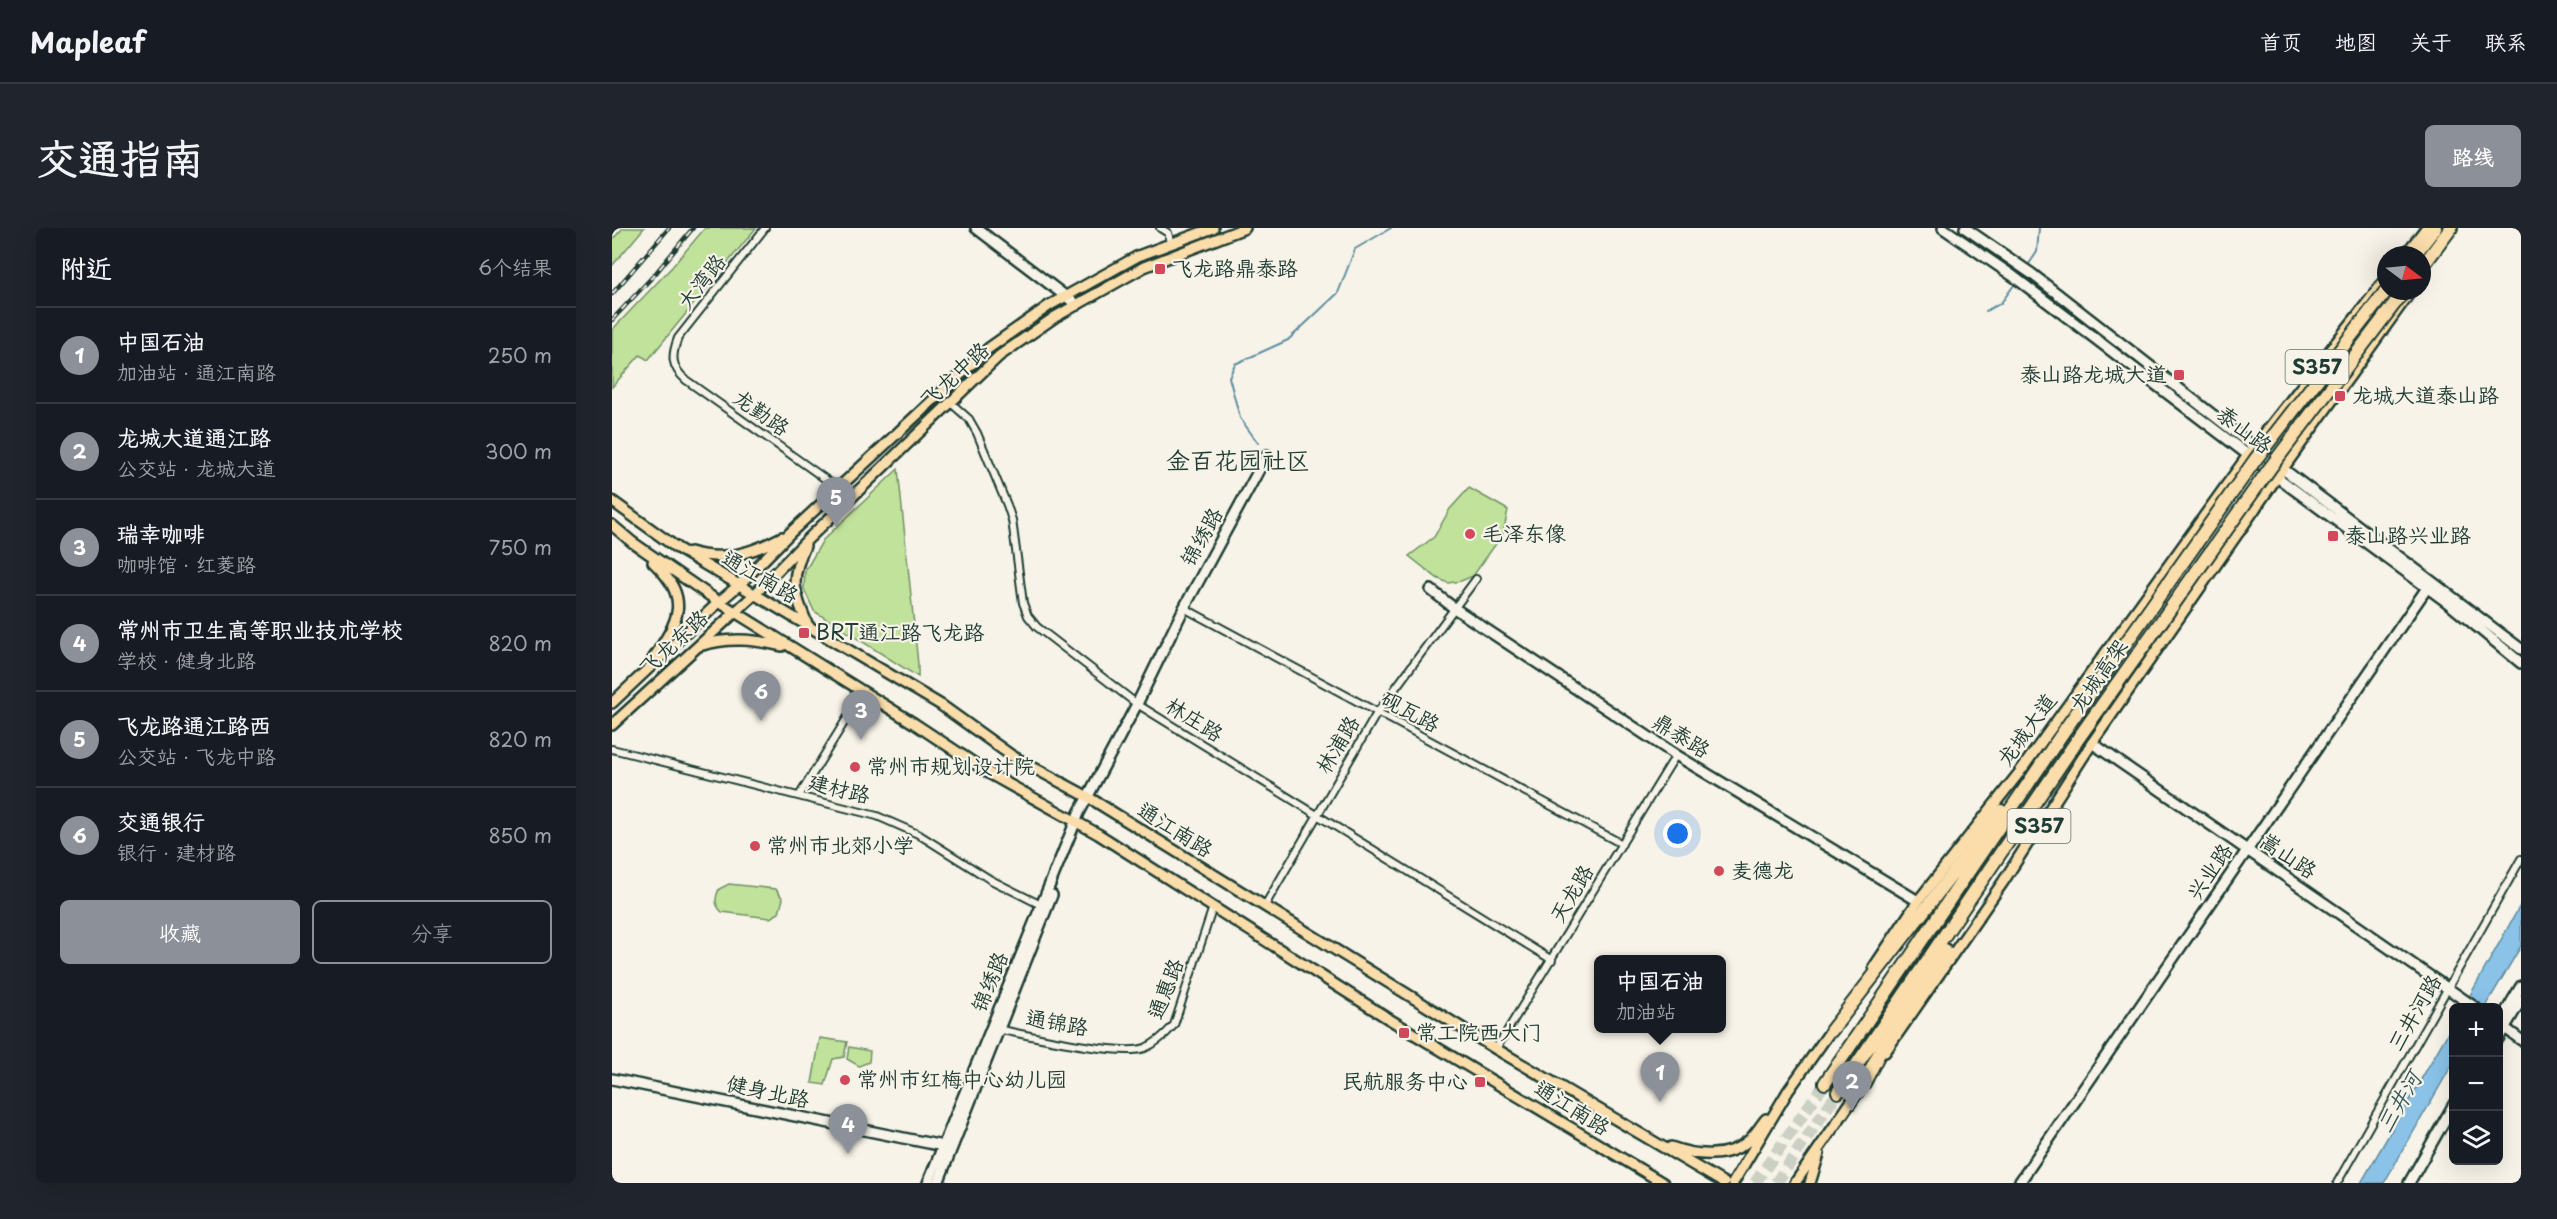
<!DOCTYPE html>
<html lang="zh">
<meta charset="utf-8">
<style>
body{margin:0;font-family:"Playpen Sans","LXGW WenKai TC",sans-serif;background:#20242c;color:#f1f3f6}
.controls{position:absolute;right:18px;bottom:18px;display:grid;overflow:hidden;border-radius:9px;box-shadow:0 6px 24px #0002}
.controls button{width:54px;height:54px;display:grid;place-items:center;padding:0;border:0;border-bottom:2px solid #363941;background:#171b24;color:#f1f3f6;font:30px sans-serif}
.compass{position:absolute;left:1765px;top:18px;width:54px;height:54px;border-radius:50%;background:#171b24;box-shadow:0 6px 24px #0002;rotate:106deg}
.you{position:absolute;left:1066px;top:606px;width:21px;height:21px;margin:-15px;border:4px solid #fff;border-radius:50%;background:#1a73e8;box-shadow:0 0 0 9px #1a73e833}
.badge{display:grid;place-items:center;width:39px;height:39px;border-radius:50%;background:#8c9099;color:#fff;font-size:20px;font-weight:700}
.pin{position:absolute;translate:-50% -50px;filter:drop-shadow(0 2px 3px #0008)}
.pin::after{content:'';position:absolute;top:32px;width:21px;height:18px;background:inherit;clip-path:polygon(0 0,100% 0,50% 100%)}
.popup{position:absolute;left:982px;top:727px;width:132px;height:78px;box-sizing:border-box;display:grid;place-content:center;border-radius:9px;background:#171b24;filter:drop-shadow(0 2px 4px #0005);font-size:20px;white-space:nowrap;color:#9ea1a6}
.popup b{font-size:22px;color:#f1f3f6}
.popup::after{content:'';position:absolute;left:50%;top:100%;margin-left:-12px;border:12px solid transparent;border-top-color:#171b24}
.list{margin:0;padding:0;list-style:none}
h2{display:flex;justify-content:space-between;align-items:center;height:78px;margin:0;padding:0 24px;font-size:26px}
h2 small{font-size:20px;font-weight:400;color:#9ea1a6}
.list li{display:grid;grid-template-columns:39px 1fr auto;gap:18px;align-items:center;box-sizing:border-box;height:96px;padding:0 24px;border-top:2px solid #363941}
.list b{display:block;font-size:22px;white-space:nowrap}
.list p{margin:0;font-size:20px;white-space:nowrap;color:#9ea1a6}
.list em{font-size:20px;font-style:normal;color:#9ea1a6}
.actions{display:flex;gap:12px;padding:18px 24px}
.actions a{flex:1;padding:14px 0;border:2px solid #8c9099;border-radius:9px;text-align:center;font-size:21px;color:#8c9099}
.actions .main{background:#8c9099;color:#fff}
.icon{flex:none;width:33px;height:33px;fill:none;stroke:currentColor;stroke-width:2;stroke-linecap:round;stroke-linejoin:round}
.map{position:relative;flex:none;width:1909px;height:955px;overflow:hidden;border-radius:9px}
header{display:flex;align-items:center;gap:36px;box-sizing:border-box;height:84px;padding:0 30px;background:#171b24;border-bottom:2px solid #363941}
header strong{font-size:28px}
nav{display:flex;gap:33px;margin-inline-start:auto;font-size:21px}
.intro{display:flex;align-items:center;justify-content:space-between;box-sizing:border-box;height:144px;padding:0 36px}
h1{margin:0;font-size:42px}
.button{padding:15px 27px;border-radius:9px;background:#8c9099;color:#fff;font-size:21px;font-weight:700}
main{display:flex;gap:36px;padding:0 36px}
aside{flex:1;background:#171b24;border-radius:9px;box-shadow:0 6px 24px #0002}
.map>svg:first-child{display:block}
.green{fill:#c1e29a;stroke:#709067;stroke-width:1.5}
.water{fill:#8ac2e8;stroke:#5f8da0;stroke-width:1.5}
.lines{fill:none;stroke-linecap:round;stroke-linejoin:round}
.stream{stroke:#5f8da0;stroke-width:2}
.highway-tunnel{stroke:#cccfc4;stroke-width:12;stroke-dasharray:12 6;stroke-linecap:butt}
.street-casing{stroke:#1f3d34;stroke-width:10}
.secondary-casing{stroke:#1f3d34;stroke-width:14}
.primary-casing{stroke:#1f3d34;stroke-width:14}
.highway-casing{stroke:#1f3d34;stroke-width:16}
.street{stroke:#f7f3e8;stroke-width:6}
.secondary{stroke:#f7f3e8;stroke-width:9}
.primary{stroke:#faddab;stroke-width:9}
.highway{stroke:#faddab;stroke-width:12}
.rail-casing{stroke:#1f3d34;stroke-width:4.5}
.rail{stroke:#f7f3e8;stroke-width:2;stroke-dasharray:7;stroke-linecap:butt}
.highway-bridge-casing{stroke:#1f3d34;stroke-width:16;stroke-linecap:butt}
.highway-bridge{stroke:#faddab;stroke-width:12}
.poi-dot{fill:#d1495b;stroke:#f7f3e8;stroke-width:2}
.labels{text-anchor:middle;stroke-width:4.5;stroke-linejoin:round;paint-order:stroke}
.shield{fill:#f7f3e8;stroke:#60746a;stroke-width:1.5}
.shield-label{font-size:20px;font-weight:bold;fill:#1f3d34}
.poi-label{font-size:21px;fill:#1f3d34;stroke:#f7f3e8;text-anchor:start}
.street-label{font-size:21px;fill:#1f3d34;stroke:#f7f3e8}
.water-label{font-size:22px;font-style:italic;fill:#345858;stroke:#f7f3e8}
.quarter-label{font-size:24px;fill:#1f3d34;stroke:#f7f3e8}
</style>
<header>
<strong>Mapleaf</strong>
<nav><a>首页</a><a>地图</a><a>关于</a><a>联系</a></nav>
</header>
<div class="intro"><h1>交通指南</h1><a class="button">路线</a></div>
<main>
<aside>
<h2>附近<small>6个结果</small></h2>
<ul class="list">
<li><span class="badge">1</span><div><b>中国石油</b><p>加油站 · 通江南路</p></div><em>250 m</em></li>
<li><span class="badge">2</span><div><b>龙城大道通江路</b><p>公交站 · 龙城大道</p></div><em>300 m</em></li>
<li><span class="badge">3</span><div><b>瑞幸咖啡</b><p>咖啡馆 · 红菱路</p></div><em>750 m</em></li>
<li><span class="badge">4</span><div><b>常州市卫生高等职业技术学校</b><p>学校 · 健身北路</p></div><em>820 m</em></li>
<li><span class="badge">5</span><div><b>飞龙路通江路西</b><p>公交站 · 飞龙中路</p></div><em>820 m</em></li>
<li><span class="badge">6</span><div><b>交通银行</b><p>银行 · 建材路</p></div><em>850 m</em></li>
</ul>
<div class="actions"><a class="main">收藏</a><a>分享</a></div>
</aside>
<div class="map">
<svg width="1909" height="955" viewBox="0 0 1909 955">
<rect width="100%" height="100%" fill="#f7f3e8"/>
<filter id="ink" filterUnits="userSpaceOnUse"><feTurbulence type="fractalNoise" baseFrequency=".0167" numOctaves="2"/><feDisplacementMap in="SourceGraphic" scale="12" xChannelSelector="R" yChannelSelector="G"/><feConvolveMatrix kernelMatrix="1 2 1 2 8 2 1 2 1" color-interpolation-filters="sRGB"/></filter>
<g filter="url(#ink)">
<path class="green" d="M11 0H32L0 38V12Z
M93 0H144L36 132 28 127 0 159V102L60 39Z
M286 241 306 436V449L202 383 192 361 193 343 211 312Z
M857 260 896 282 891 306 861 348 849 353 836 355 825 350 797 328 822 309 838 281Z
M117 656 164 661 171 671 167 685 158 690 110 684C102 677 103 670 107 661Z
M208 810 235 814 232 829 221 831 213 857 200 855Z
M237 819 258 823 257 834 247 838 235 831Z"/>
<path class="water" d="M1909 676V718L1873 779 1851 780Z
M1841 796V835L1772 955H1749Z"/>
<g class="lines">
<path class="stream" d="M1415 39 1425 24 1427 0
M1374 83 1389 75 1405 53
M646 215 628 190 617 149 623 136 676 112 726 65 743 21 779 0"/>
<path class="highway-tunnel" d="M1143 955 1213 855
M1164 955 1226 864"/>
<defs>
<path id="street" d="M153 0 66 110C59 128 59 139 74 152L226 260
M548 0 556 5 559 16
M339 175 357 191 365 205 395 277 400 292 411 375 416 388 425 399 525 476 940 732
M572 380 1010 616
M0 521 265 588 306 606 379 652 429 677
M187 568 251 464
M652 679 765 485 864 351
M385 801C415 807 509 829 533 820 545 815 554 806 562 797L601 679
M884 821 1064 527
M1725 955 1909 631"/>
<path id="secondary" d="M364 0 465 77
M1331 0 1401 48 1665 249 1835 374 1909 435
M1353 0 1420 46 1642 219 1909 421
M819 362 842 380 1064 527 1306 673
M1480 515 1864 780
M1886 797 1909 758
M1889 797 1909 812
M1886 811 1909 772
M0 851 336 919
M316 955 467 585 525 476 572 380 655 227
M326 955 440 667
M1407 955 1819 354
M1797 955 1842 876"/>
<path id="primary" d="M1793 27 1814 0
M0 273 65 320 329 477 400 528 476 569 884 821 1112 955
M0 297 20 314 107 374 303 496 380 547 486 606 777 791 1051 955
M193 318C177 353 182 363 196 398
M78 324C112 334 140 325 170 309
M41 334C80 371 67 392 41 431
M87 418C115 409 141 411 170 418
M0 475 107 374 127 357 178 305 377 120 438 77 526 28 601 0
M0 497 143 366 195 312 387 128 443 89 532 39 633 0
M1262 739 1306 673 1407 545 1642 219 1774 51
M1273 824 1391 654 1480 515 1665 249 1799 63
M1059 919C1083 928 1116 931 1136 913 1143 907 1148 898 1154 891
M1121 955 1176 863 1222 798
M1183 955 1255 851
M1198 955 1207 926"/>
<path id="highway" d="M1802 27 1823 0
M1810 39 1839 0
M1219 803 1389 583
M1213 855 1454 500
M1252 855 1277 806 1333 722
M1226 864 1468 508"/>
</defs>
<use href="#street" class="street-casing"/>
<use href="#secondary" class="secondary-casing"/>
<use href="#primary" class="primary-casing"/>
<use href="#highway" class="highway-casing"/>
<use href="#street" class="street"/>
<use href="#secondary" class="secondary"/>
<use href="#primary" class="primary"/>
<use href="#highway" class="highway"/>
<defs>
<path id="rail" d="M0 66 57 0
M0 92 43 46 81 0"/>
</defs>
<use href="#rail" class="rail-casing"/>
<use href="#rail" class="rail"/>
<defs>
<path id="highway-bridge" d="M1454 500 1643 232 1774 63
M1468 508 1658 240 1792 63"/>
</defs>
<use href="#highway-bridge" class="highway-bridge-casing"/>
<use href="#highway-bridge" class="highway-bridge"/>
</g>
</g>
<g class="poi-dot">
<rect x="542" y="35" width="12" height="12" rx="3"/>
<rect x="1561" y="141" width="12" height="12" rx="3"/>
<rect x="1722" y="162" width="12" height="12" rx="3"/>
<circle cx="858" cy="306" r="6"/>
<rect x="1715" y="302" width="12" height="12" rx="3"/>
<rect x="186" y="399" width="12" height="12" rx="3"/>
<circle cx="243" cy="539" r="6"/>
<circle cx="143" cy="618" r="6"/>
<circle cx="1107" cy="643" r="6"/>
<rect x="786" y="799" width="12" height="12" rx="3"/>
<circle cx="233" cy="852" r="6"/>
<rect x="862" y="848" width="12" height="12" rx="3"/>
</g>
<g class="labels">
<g class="shield">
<rect x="1673.5" y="122" width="63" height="34" rx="4.5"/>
<rect x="1395.5" y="581" width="63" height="34" rx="4.5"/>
</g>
<g class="shield-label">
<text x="1705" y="146">S357</text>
<text x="1427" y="605">S357</text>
</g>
<g class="poi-label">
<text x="560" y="48">飞龙路鼎泰路</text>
<text x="1555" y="154" text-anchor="end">泰山路龙城大道</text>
<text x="1740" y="175">龙城大道泰山路</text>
<text x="870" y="313">毛泽东像</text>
<text x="1733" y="315">泰山路兴业路</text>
<text x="204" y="412">BRT通江路飞龙路</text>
<text x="255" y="546">常州市规划设计院</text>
<text x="155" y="625">常州市北郊小学</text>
<text x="1119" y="650">麦德龙</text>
<text x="804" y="812">常工院西大门</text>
<text x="245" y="859">常州市红梅中心幼儿园</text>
<text x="856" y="861" text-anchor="end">民航服务中心</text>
</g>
<g class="street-label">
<text transform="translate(90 54) rotate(-52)" y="7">大湾路</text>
<text transform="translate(343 147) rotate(-43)" y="7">飞龙中路</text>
<text transform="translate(149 185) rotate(35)" y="7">龙勤路</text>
<text transform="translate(1632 202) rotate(37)" y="7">泰山路</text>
<text transform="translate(590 309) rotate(-61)" y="7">锦绣路</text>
<text transform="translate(148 349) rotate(30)" y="7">通江南路</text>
<text transform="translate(62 415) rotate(-43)" y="7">飞龙东路</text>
<text transform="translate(1487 448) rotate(-55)" y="7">龙城高架</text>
<text transform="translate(798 484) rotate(28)" y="7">砚瓦路</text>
<text transform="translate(582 492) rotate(32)" y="7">林庄路</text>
<text transform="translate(1415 502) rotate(-54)" y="7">龙城大道</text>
<text transform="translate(1069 508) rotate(32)" y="7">鼎泰路</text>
<text transform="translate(726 517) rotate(-59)" y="7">林浦路</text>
<text transform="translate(227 561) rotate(14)" y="7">建材路</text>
<text transform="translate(563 602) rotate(32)" y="7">通江南路</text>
<text transform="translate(1676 628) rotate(34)" y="7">嵩山路</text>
<text transform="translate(1598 644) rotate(-56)" y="7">兴业路</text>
<text transform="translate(960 666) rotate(-59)" y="7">天龙路</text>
<text transform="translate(378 754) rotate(-68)" y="7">锦绣路</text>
<text transform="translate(554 761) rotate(-69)" y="7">通惠路</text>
<text transform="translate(1803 785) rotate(-60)" y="7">三井河路</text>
<text transform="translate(445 795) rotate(10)" y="7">通锦路</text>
<text transform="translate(156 864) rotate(12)" y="7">健身北路</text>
<text transform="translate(960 880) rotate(32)" y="7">通江南路</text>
</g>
<g class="water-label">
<text transform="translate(1787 874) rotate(-60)" y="8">三井河</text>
</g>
<g class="quarter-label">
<text x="626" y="241">金百花园社区</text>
</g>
</g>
</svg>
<div class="controls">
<button>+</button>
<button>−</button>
<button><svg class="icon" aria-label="layers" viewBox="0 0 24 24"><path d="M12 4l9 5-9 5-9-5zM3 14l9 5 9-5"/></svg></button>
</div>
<svg class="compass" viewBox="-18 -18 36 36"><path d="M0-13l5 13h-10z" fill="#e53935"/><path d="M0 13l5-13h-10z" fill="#9ea1a6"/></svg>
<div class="you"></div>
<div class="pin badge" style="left:1048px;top:874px">1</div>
<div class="popup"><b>中国石油</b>加油站</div>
<div class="pin badge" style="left:1240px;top:883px">2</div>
<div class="pin badge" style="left:249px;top:512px">3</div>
<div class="pin badge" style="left:236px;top:926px">4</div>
<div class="pin badge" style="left:224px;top:299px">5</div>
<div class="pin badge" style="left:149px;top:493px">6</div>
</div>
</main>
